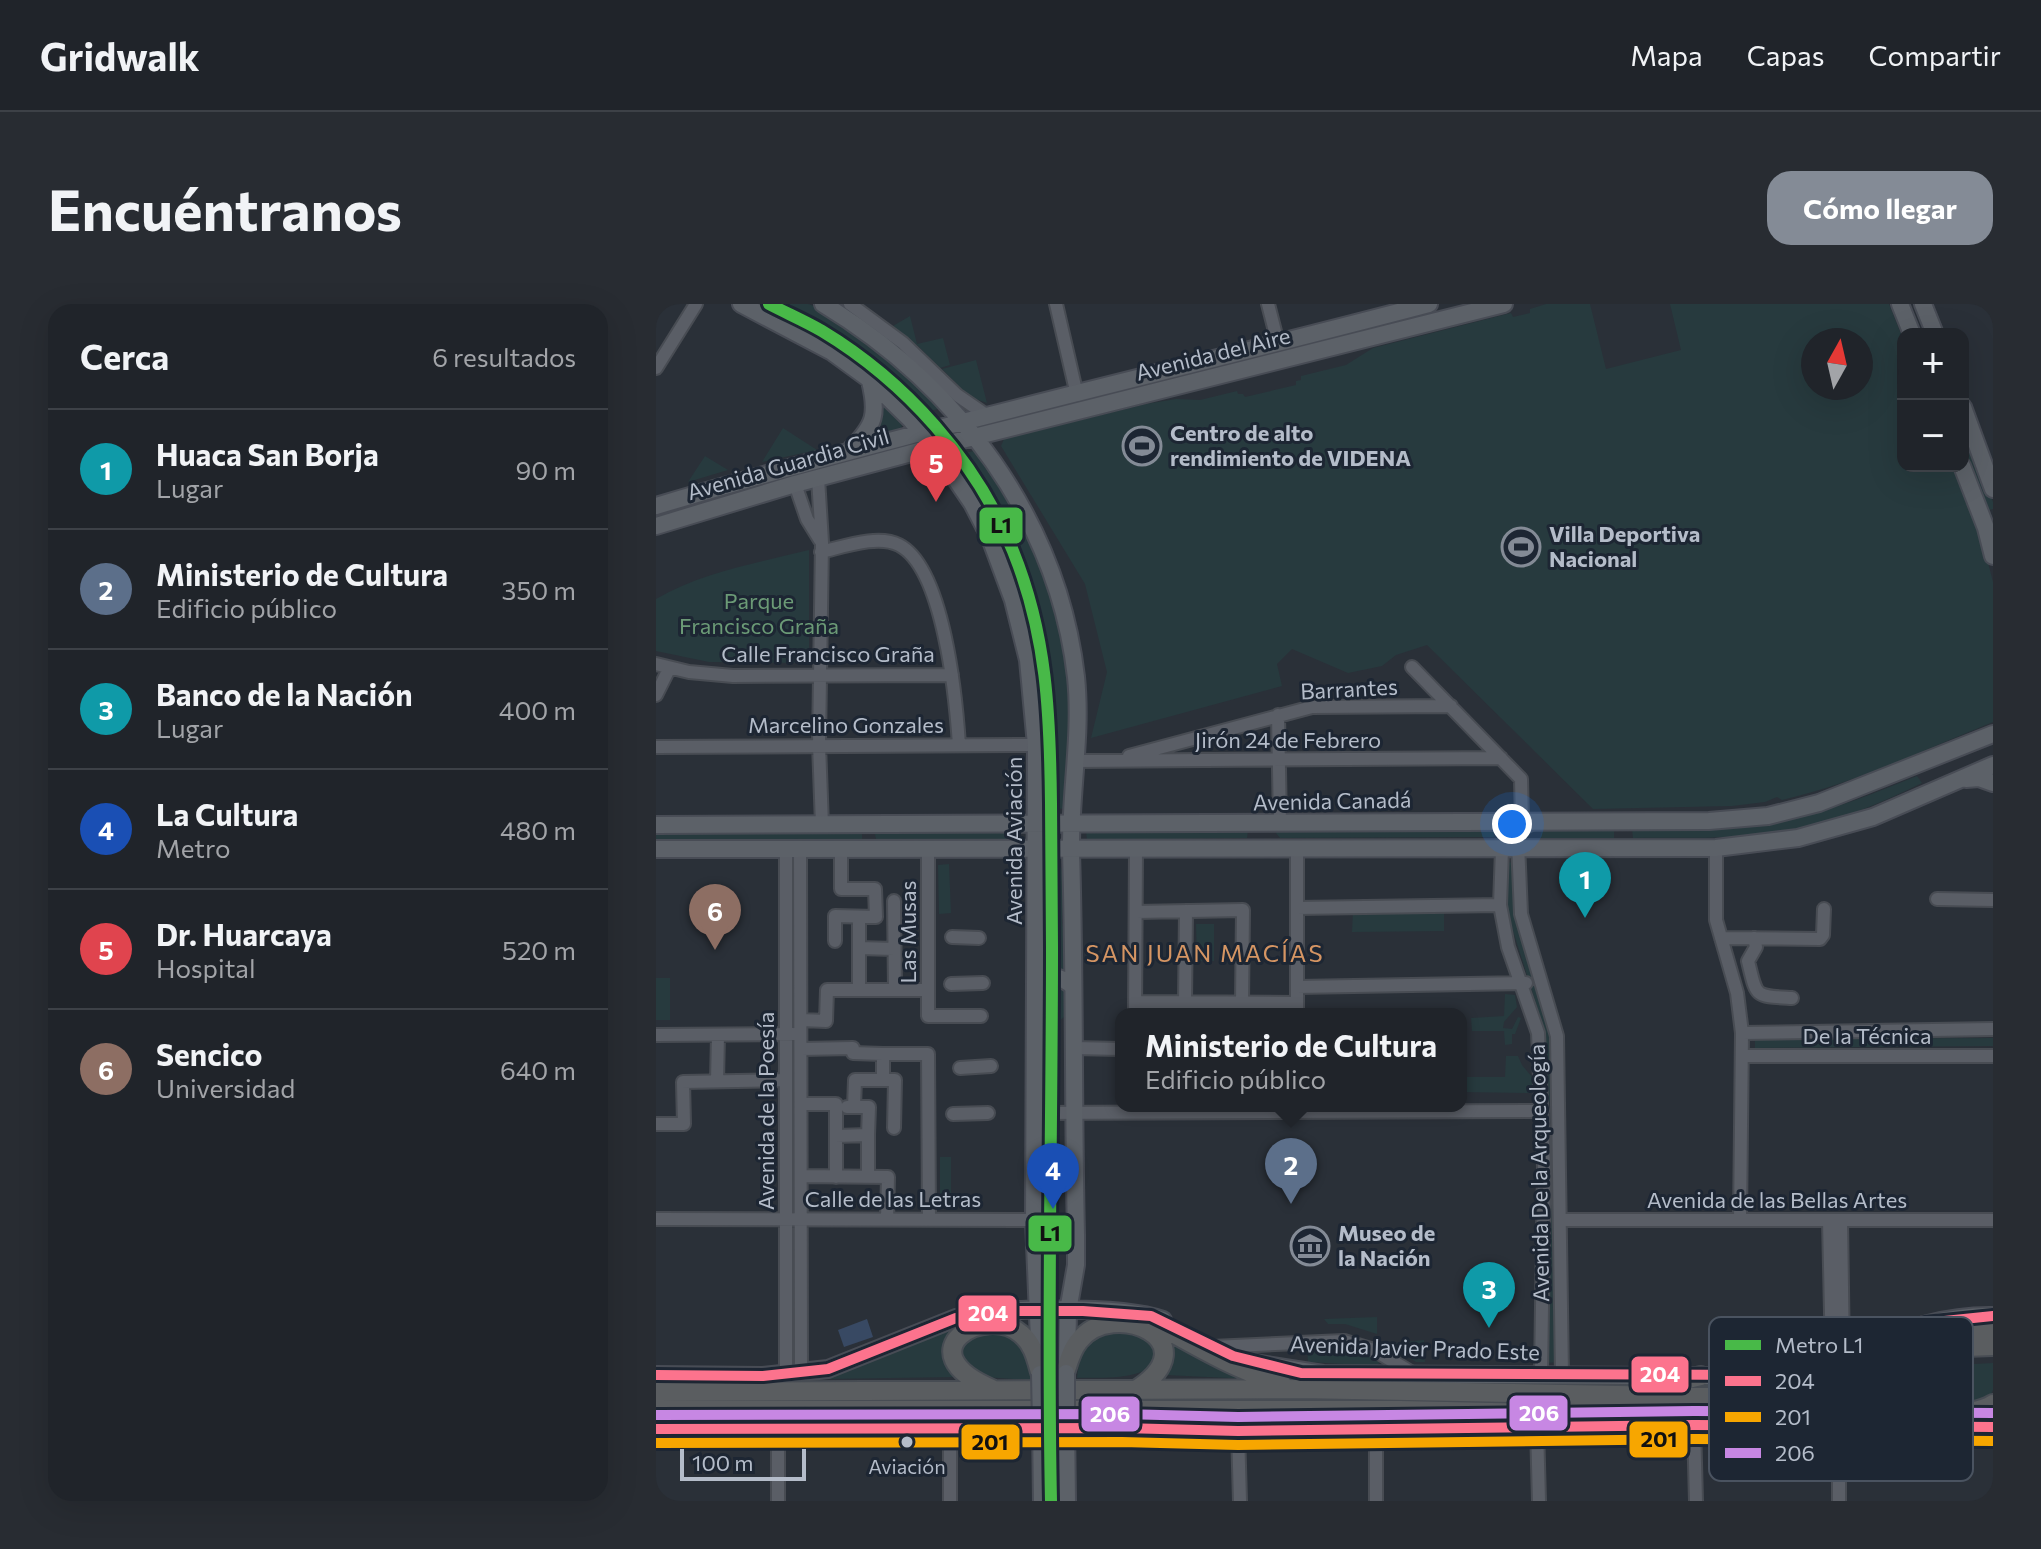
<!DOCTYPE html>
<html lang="es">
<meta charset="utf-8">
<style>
body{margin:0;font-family:Commissioner,sans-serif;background:#282c32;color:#f1f3f6}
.controls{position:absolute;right:24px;top:24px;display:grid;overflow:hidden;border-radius:16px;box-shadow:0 8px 32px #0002}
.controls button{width:72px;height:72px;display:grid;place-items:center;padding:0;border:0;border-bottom:2px solid #3d4147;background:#20242a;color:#f1f3f6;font:40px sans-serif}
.compass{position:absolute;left:1145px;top:24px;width:72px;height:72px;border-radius:50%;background:#20242a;box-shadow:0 8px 32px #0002;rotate:8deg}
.scale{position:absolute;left:24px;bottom:20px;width:126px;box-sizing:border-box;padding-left:8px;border:4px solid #b4bcc9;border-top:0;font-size:22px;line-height:28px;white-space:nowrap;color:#b4bcc9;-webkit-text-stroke:6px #1d2633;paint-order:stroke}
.you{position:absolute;left:856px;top:520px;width:28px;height:28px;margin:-20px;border:6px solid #fff;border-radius:50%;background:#1a73e8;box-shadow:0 0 0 12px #1a73e833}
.badge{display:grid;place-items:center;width:52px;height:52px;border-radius:50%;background:#848b96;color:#fff;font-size:26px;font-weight:700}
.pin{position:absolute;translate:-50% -66px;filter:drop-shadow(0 2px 4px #0008)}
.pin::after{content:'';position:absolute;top:42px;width:28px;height:24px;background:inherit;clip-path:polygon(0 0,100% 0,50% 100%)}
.popup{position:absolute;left:459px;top:704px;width:352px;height:104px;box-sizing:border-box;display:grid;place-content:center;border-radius:16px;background:#20242a;filter:drop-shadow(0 2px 6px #0005);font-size:26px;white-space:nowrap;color:#a2a4a8}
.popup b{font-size:30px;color:#f1f3f6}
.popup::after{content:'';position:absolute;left:50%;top:100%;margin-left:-16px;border:16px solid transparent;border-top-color:#20242a}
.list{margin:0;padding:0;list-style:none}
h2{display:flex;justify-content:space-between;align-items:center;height:104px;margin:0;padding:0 32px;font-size:34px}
h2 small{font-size:26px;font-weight:400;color:#a2a4a8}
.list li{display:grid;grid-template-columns:52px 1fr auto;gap:24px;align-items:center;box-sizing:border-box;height:120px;padding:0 32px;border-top:2px solid #3d4147}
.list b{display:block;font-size:30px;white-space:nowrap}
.list p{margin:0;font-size:26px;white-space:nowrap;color:#a2a4a8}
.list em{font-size:26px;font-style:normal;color:#a2a4a8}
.map{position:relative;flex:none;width:1337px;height:1197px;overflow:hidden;border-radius:24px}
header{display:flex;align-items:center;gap:48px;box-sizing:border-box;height:112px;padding:0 40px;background:#20242a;border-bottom:2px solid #3d4147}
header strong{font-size:38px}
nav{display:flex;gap:44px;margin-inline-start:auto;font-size:28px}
.intro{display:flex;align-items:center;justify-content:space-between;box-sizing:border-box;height:192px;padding:0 48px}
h1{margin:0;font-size:56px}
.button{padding:20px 36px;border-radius:24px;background:#848b96;color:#fff;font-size:28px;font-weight:700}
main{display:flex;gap:48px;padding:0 48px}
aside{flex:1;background:#20242a;border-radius:24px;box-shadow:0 8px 32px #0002}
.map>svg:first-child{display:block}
.green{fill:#273a3e;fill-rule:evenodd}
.water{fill:#384963}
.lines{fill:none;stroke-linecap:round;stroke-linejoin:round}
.minor-casing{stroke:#484c53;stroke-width:16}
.major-casing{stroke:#484c55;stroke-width:20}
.highway-casing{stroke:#474c53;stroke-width:22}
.minor{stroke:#5a5e66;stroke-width:12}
.major{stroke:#5c6168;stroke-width:16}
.highway{stroke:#5a5d60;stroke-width:18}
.major-bridge-casing{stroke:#484c55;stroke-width:20;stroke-linecap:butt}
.major-bridge{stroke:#5c6168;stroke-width:16}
.bus-1-casing{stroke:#1d2633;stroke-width:16}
.bus-2-casing{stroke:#1d2633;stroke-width:16}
.bus-3-casing{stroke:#1d2633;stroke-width:16}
.bus-1{stroke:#fc738d;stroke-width:10}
.bus-2{stroke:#f7a600;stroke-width:10}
.bus-3{stroke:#c787e3;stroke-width:10}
.metro-1-casing{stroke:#1d2633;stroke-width:18}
.metro-1{stroke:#48b948;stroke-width:12}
.bus-dot{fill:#b4bcc9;stroke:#1d2633;stroke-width:3}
.labels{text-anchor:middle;stroke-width:6;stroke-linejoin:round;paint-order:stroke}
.bus-label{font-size:20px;fill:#b4bcc9;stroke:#1d2633}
.street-label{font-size:22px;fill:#b4bcc9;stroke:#1d2633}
.poi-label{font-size:22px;font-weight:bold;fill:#b4bcc9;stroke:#1d2633;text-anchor:start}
.park-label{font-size:22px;fill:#6b9a76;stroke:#1d2633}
.neighbourhood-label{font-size:24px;letter-spacing:2px;fill:#d59563;stroke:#1d2633}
.key{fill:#1d2633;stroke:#4a5360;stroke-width:2}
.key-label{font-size:22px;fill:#b4bcc9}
.line-badge{stroke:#1d2633;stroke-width:3}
.badge-label{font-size:22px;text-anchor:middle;font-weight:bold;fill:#fff}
.pale-badge-label{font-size:22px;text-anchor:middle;font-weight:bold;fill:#111}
</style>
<header>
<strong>Gridwalk</strong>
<nav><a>Mapa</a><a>Capas</a><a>Compartir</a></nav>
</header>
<div class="intro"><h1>Encuéntranos</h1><a class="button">Cómo llegar</a></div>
<main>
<aside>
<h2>Cerca<small>6 resultados</small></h2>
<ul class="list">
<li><span class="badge" style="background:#0f9aa8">1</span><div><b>Huaca San Borja</b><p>Lugar</p></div><em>90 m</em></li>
<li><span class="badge" style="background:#5c6f8a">2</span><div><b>Ministerio de Cultura</b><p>Edificio público</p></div><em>350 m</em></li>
<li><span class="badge" style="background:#0f9aa8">3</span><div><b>Banco de la Nación</b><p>Lugar</p></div><em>400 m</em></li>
<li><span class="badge" style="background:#1a4fb4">4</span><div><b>La Cultura</b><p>Metro</p></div><em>480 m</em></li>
<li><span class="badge" style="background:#e0444e">5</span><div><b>Dr. Huarcaya</b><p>Hospital</p></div><em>520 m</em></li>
<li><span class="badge" style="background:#8d6e63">6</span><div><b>Sencico</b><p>Universidad</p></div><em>640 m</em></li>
</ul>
</aside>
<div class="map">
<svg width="1337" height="1197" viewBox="0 0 1337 1197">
<rect width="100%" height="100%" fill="#2a3038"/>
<path class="green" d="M101 0C117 0 137 0 152 0 178 6 268 81 282 105L260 110 176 39Z
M890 0H934L950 65 1025 46 1014 0H1233L1247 35V162H1299L1313 204 1321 215 1337 278V418C1267 446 1200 479 1126 496L1121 493 1109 498 1076 502 937 505 771 341 740 351 726 362 692 369 636 345 621 360 626 382 435 434 451 368 429 280 345 142 348 135 490 100 520 95 544 96 581 87 582 90H587L589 93 640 81V77L645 76V72L690 61 717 44 855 9 857 13 874 9V5ZM1157 36H1205V84H1157Z
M254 12 261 40 287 34 294 61 284 64 262 42 237 22Z
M320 56 331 99 314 93 286 65Z
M224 95 244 114 246 122 243 127 215 136Z
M1307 123 1337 198V205L1333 206 1307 143Z
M127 124 161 146 106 158Z
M318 147 329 162 338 166C353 196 370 225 383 255 418 337 415 418 409 505L393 504V458L386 449 379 363 294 152Z
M49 152 72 166 32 178Z
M153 246V356L150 359 53 358 0 347V295C46 268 101 259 153 246Z
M1261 472 1266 479C1229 497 1190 514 1150 523 1095 537 1034 533 977 534L976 525C1030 523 1085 524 1138 514 1180 505 1221 488 1261 472Z
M837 524 838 533 624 534 620 529 624 525Z
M218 525 362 527 363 536 220 535Z
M958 525V534H884L886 526Z
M592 526 591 534 431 536 430 527Z
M206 527V536H0V528Z
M852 558 857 559V600L880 671 895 730 898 798H893L890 751 883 709 850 605Z
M293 560 295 609 283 610 282 561Z
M404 562 409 576 406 618 409 633 411 711 404 716Z
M697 607H788V627L696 628Z
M540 620H558V657H541Z
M0 674H14V716H0Z
M849 690 859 691 861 703 848 718 847 724 856 725 862 713 865 714 859 730H856V740L849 741 848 727H816L815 714 848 712Z
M1337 734V742L1099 744V735Z
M850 752H862L866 761 876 773V789L805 788V773H849Z
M893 831H899L901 1058 891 1059Z
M284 853H295V899H284Z
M721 1013V1030L689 1020H672L668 1015Z
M1140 1015 1141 1028 1109 1029 1108 1037H1090V1016Z
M304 1022C296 1040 282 1059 301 1073L168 1075Z
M458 1026 495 1034C497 1039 499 1047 499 1053 495 1078 440 1073 421 1074 425 1044 429 1035 458 1026Z
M340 1027 365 1040 374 1062 375 1076 326 1073 305 1062 303 1042 310 1032Z
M509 1032 594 1075 510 1071 516 1063 519 1050Z
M768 1036 769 1058H760L739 1044 740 1039Z
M689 1042 722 1054 724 1058 721 1062 652 1058 651 1043Z
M1337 1059C1337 1067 1337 1079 1337 1086 1330 1107 1283 1102 1272 1087L1274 1070 1283 1062Z
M1262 1062V1104L1267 1111H1099L1150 1104Z"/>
<path class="water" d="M211 1015 217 1033 188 1043 182 1026Z"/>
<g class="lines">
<defs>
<path id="minor" d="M194 0 247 39 301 91 330 111
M400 0 421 91
M612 0 622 39
M0 64 40 0
M162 174 166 238 163 440 166 521
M139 180 151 215 164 236
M165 248C187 243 222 230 243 241 288 264 300 395 303 441
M0 360 33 368 77 372 296 371
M756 363 865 475 866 518
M0 391 13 365
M622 411 624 520
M0 443 380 441
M473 452 656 403 795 402
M418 457 845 454
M875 520 857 529 846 545 844 601 852 643 882 729 888 863 885 1072
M862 539 865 610 901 732 906 1072
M1060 544V616L1081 689 1086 729 1084 916
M130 545V1070
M144 545 145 1068
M272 545V712H325
M1281 595 1337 596
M238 597 239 686
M641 604 844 601
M480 608 587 606 586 699
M296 633 323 634
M1065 634 1164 635 1167 631 1168 605
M1098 634 1100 643 1092 657C1101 694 1098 692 1136 694
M179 637V612L220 613 219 585H185V545
M203 644 238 645
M295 680 327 679
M641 683 870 679
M203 685V613
M479 698 641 699
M529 698 530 607
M479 710 480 546
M641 710V544
M145 716 170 717 171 686H272
M1086 729 1337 725
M0 731 137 730
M417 744 465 745
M145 745 197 744V749L227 750V776H199L198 803
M227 750H272L273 916
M1086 752H1337
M304 764 335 762
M227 776H239L238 824
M61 777 62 731
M145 800H180V873
M379 809 886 807
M297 810 332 809
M0 820H28L27 778 130 776
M180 832 212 831 213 803H191
M145 872 232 873 231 915
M212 873V831
M0 915 378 916
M904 916H1337
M1173 916 1176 1055
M1185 916 1187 1051
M556 1043 688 1037 718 1046 758 1070
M1038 1121 1040 1197
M1183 1122V1197
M881 1123 883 1197
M720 1124V1197
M582 1127 584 1197
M122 1197V1125
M294 1197V1125"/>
<path id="major" d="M85 0 176 48 213 75 254 115 284 152 316 199 334 234 357 296 372 356 380 441 378 916 384 1060
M167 0C301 81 402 215 420 373 426 431 414 490 415 548 419 676 417 803 420 931V961L412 1007 411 1060
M1244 0 1256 30
M1267 0 1279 30
M1307 103 1337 185
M195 145C219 121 222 110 214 77
M1306 162 1330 224 1337 252
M0 202C255 126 515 68 773 0
M0 222 139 180 278 143 848 0
M1310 475 1323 474 1337 479
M0 521 1053 517 1112 512 1163 499 1337 430
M0 545 1060 544 1142 534 1217 513 1337 461
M379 684C391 671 405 670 417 683
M570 1049 598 1059 667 1070 1012 1072
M0 1071 107 1072 172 1065 300 1014C345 1003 465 1001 507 1016
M1035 1072C1076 1072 1118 1074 1158 1061 1224 1041 1264 1011 1337 1012
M410 1118 411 1197
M385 1119 386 1197
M1015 1122 1337 1123
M0 1125 476 1124
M587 1127 776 1123H967"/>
<path id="highway" d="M495 1017C540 1042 576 1064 626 1080
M1304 1046C1295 1052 1284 1054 1275 1060 1270 1064 1266 1070 1265 1076 1253 1116 1317 1113 1337 1100
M410 1066C413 1056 416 1045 423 1037 456 993 558 1037 478 1087
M1188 1080 1243 1056 1282 1044 1337 1042
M992 1081 1011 1080 1045 1072
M336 1085C247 1047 330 999 365 1030 377 1040 380 1054 384 1068
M0 1088 644 1085 1068 1093 1131 1086 1166 1077 1257 1037 1278 1031 1337 1027
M0 1106H744L877 1109 1073 1104
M955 1118 1025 1121
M466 1124 604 1118"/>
</defs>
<use href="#minor" class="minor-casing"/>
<use href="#major" class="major-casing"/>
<use href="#highway" class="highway-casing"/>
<use href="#minor" class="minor"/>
<use href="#major" class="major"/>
<use href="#highway" class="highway"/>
<defs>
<path id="major-bridge" d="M410 1069V1118
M384 1070 385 1119"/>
</defs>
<use href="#major-bridge" class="major-bridge-casing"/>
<use href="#major-bridge" class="major-bridge"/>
<defs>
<path id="bus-1" d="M0 1071 107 1072 172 1065 300 1014 348 1007H427L495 1012 577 1052 645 1069 1110 1071 1144 1065 1269 1019 1337 1012
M0 1125 466 1124 582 1127 1038 1121 1337 1123"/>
<path id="bus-2" d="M0 1139 466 1138 582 1141 1038 1135 1337 1137"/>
<path id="bus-3" d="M0 1111 466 1110 582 1113 1038 1107 1337 1109"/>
</defs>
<use href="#bus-1" class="bus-1-casing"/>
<use href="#bus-2" class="bus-2-casing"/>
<use href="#bus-3" class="bus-3-casing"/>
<use href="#bus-1" class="bus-1"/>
<use href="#bus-2" class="bus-2"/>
<use href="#bus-3" class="bus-3"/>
<defs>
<path id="metro-1" d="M113 0C130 9 149 17 166 27 249 77 321 157 357 247 391 331 394 410 395 499 395 547 396 596 396 644 396 828 391 1013 395 1197"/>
</defs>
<use href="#metro-1" class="metro-1-casing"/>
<use href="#metro-1" class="metro-1"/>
</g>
<defs>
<symbol id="stadium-ring" viewBox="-11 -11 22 22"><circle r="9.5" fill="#1d2633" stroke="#848b96" stroke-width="1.5"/><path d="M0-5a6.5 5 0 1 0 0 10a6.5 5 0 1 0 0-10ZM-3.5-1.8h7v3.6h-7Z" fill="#848b96"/></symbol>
<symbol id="museum-ring" viewBox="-11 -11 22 22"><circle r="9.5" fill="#1d2633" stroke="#848b96" stroke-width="1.5"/><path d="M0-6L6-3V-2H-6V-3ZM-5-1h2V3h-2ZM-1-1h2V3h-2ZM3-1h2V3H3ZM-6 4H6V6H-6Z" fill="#848b96"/></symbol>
</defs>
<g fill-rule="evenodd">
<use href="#stadium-ring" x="464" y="120" width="44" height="44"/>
<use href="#stadium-ring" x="843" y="221" width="44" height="44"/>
<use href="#museum-ring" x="632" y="920" width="44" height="44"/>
</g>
<circle class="bus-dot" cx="251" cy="1138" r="7"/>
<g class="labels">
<g class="bus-label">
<text x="251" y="1170">Aviación</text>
</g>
<g class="street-label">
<text transform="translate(557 50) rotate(-14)" y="8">Avenida del Aire</text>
<text transform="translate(132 160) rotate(-16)" y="8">Avenida Guardia Civil</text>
<text x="172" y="358">Calle Francisco Graña</text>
<text transform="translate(693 385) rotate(-3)" y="8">Barrantes</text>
<text x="190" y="429">Marcelino Gonzales</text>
<text x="632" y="444">Jirón 24 de Febrero</text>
<text transform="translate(676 497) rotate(-1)" y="8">Avenida Canadá</text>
<text transform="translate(358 537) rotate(-90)" y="8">Avenida Aviación</text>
<text transform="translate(252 628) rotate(-90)" y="8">Las Musas</text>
<text x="1211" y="740">De la Técnica</text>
<text transform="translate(110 807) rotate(-90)" y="8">Avenida de la Poesía</text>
<text transform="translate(883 869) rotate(-91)" y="8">Avenida De la Arqueología</text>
<text x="237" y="903">Calle de las Letras</text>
<text x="1121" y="904">Avenida de las Bellas Artes</text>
<text transform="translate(759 1044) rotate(2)" y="8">Avenida Javier Prado Este</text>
</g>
<g class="poi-label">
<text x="514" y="137">Centro de alto<tspan x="514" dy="25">rendimiento de VIDENA</tspan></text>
<text x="893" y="238">Villa Deportiva<tspan x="893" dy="25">Nacional</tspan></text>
<text x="682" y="937">Museo de<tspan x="682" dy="25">la Nación</tspan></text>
</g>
<g class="park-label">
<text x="103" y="305">Parque<tspan x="103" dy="25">Francisco Graña</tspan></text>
</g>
<g class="neighbourhood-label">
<text x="549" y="658">SAN JUAN MACÍAS</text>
</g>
</g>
<rect x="1053" y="1013" width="264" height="164" rx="12" class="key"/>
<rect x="1069" y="1036" width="36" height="10" fill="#48b948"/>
<rect x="1069" y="1072" width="36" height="10" fill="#fc738d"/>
<rect x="1069" y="1108" width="36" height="10" fill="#f7a600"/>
<rect x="1069" y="1144" width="36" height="10" fill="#c787e3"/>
<g class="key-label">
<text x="1119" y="1049">Metro L1</text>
<text x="1119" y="1085">204</text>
<text x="1119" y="1121">201</text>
<text x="1119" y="1157">206</text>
</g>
<g class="line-badge">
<rect x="322" y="202" width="46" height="39" rx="8" fill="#48b948"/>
<rect x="371" y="910" width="46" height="39" rx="8" fill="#48b948"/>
<rect x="301" y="990" width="61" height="39" rx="8" fill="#fc738d"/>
<rect x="974" y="1051" width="60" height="39" rx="8" fill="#fc738d"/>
<rect x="852" y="1090" width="61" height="38" rx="8" fill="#c787e3"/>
<rect x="424" y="1091" width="61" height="38" rx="8" fill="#c787e3"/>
<rect x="972" y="1116" width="61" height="39" rx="8" fill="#f7a600"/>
<rect x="304" y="1119" width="61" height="38" rx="8" fill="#f7a600"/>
</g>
<g class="badge-label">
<text x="332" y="1017">204</text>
<text x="1004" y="1078">204</text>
<text x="883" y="1117">206</text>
<text x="454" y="1118">206</text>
</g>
<g class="pale-badge-label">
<text x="345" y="229">L1</text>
<text x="394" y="937">L1</text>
<text x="1003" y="1143">201</text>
<text x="334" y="1146">201</text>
</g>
</svg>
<div class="controls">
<button>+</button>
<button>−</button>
</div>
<svg class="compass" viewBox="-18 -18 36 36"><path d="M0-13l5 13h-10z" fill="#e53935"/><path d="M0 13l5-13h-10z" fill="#a2a4a8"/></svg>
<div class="scale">100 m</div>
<div class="you"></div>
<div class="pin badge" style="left:929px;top:614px;background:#0f9aa8">1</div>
<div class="pin badge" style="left:635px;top:900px;background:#5c6f8a">2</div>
<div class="popup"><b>Ministerio de Cultura</b>Edificio público</div>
<div class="pin badge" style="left:833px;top:1024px;background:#0f9aa8">3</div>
<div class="pin badge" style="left:397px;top:905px;background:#1a4fb4">4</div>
<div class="pin badge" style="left:280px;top:198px;background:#e0444e">5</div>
<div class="pin badge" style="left:59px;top:646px;background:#8d6e63">6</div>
</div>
</main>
